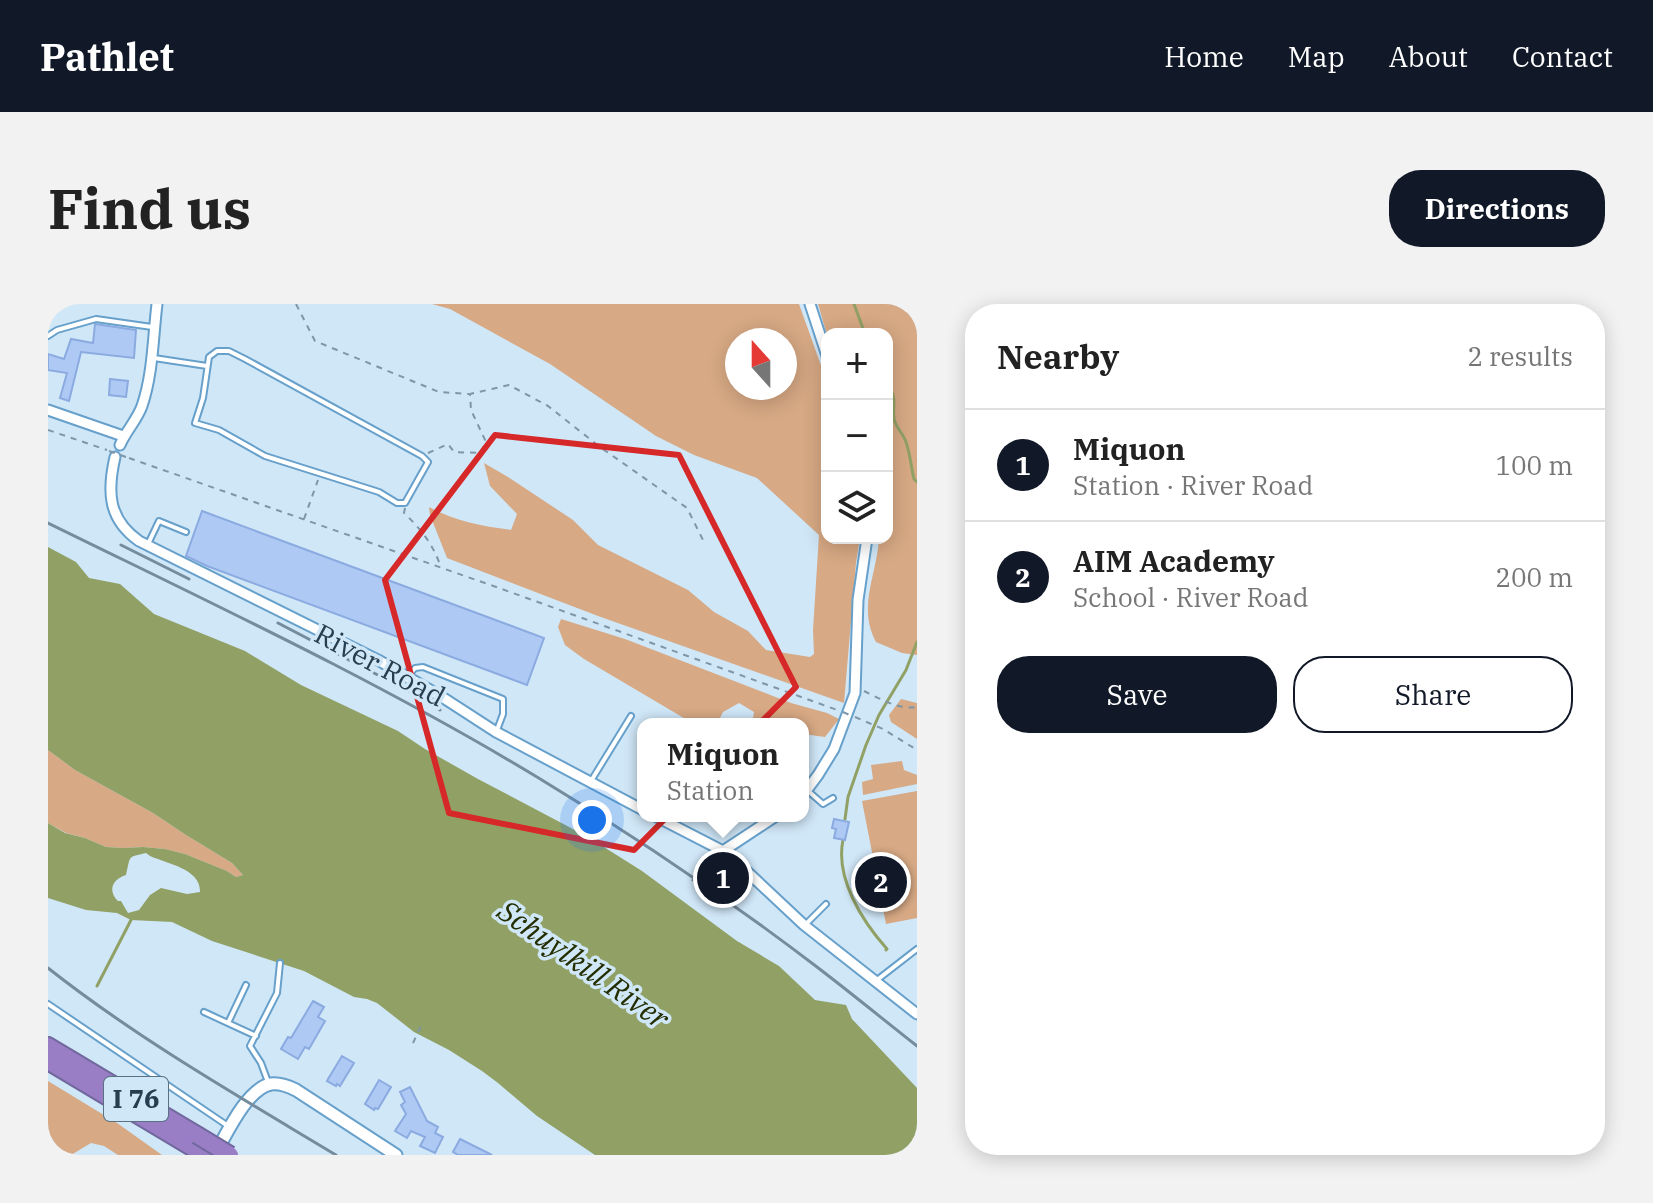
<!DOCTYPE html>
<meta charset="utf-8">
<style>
body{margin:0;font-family:"IBM Plex Serif",serif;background:#f2f2f2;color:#222}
.controls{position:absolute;right:24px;top:24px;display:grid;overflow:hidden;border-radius:16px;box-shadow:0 4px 20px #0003}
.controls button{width:72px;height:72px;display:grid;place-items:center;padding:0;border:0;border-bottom:2px solid #e0e0e0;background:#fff;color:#222;font:40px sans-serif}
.compass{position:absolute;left:677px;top:24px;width:72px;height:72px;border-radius:50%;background:#fff;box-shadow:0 4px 20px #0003;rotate:339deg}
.you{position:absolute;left:544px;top:516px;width:28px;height:28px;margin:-20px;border:6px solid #fff;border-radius:50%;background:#1a73e8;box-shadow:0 0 0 12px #1a73e833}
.badge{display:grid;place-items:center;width:52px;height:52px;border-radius:50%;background:#111827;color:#fff;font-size:26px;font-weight:700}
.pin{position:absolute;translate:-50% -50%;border:4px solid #fff;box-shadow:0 2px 8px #0006}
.popup{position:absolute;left:589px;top:414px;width:172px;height:104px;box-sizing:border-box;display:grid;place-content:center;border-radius:16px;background:#fff;filter:drop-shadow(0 2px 6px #0005);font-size:26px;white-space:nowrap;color:#767676}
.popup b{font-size:30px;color:#222}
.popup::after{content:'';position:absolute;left:50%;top:100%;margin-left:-16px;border:16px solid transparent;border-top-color:#fff}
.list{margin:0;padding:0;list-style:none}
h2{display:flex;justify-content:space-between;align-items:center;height:104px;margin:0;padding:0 32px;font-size:34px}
h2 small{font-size:26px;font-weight:400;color:#767676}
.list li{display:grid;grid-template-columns:52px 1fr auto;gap:24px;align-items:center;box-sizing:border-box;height:112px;padding:0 32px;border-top:2px solid #e0e0e0}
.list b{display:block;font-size:30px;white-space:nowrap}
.list p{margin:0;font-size:26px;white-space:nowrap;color:#767676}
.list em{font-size:26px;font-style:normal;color:#767676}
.actions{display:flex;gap:16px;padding:24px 32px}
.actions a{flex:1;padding:18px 0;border:2px solid #111827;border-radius:32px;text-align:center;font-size:28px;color:#111827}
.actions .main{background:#111827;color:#fff}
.icon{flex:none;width:44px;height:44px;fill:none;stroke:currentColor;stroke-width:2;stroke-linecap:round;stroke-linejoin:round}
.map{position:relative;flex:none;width:869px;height:851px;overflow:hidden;border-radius:32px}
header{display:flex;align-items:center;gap:48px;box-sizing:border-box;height:112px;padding:0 40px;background:#111827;color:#fff}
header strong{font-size:38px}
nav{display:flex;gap:44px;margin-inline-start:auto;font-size:28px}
.intro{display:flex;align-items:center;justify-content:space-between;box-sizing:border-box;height:192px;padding:0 48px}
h1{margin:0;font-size:56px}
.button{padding:20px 36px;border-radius:32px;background:#111827;color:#fff;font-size:28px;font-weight:700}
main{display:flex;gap:48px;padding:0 48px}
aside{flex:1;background:#fff;border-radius:32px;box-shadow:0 4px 20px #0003}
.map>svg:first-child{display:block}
.green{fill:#d7a984;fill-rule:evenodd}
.water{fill:#91a165;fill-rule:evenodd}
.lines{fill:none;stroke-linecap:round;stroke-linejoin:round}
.stream{stroke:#91a165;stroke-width:3}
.building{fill:#afc9f5;stroke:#8baae0;stroke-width:2}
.service-casing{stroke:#67a0ca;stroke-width:8}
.minor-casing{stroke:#67a0ca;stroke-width:13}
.tertiary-casing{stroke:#67a0ca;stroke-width:15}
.motorway-casing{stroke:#71689d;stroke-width:20}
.path{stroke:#7e96a7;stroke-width:2;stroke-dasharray:6 6;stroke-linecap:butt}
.service{stroke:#fff;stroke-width:4}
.minor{stroke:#fff;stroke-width:9}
.tertiary{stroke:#fff;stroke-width:11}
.motorway{stroke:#997ec6;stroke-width:16}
.rail{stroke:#748c9d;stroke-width:3}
.motorway-bridge-casing{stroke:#71689d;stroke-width:20;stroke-linecap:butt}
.path-bridge{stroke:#7e96a7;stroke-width:2;stroke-dasharray:6 6;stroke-linecap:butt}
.motorway-bridge{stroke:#997ec6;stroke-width:16}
.marked{fill:none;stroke:#d62828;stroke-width:6;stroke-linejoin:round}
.labels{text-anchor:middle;stroke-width:7;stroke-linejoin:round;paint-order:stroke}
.shield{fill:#d0e7f8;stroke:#597182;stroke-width:2}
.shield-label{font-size:26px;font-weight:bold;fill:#263f50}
.street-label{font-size:28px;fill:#263f50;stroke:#d0e7f8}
.water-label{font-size:30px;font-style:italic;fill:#242e00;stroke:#d0e7f8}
</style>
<header>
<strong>Pathlet</strong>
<nav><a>Home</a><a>Map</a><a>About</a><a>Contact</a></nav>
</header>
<div class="intro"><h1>Find us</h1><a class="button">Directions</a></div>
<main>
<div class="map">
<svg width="869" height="851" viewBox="0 0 869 851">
<rect width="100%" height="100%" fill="#d0e7f8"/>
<path class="green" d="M384 0H751L779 78V234H812L808 259 796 399 550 312 399 254 382 211 381 203C407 217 434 222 463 226L469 210 442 182 436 159 460 173 525 216 550 241 640 286 666 308 700 327 718 346 762 353 766 350 765 326 771 231 709 174 646 151 608 132 502 60 402 5ZM689 36H737V84H689Z
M770 0H869V351L854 349 828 338C809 303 829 271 831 234H839V180L841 163 839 144V30H779V31Z
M513 315 577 335 743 399 779 409 791 415 777 433 755 430V420H704L706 408 691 399 675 408 669 420H646L536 355 517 341 510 323Z
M853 395 869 399V435L843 418 841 411Z
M0 446 27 466 105 509 138 531 184 559 195 571 188 573 179 567 137 550 117 545 95 543 75 544 58 543 37 534 18 529 0 519Z
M854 457 856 466 869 471V480L815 491 814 478 825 475 823 461Z
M869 487V614L838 620 814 497Z
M0 777 69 819 114 851H70L56 842 43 839 23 851H0Z"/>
<path class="water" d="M0 243 28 258 41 274 72 280 106 310 197 347 253 381 350 427 377 445 430 475 540 533 594 567 689 637 731 662 767 696 798 701 804 715 869 784V851H547L489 812 450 779 434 767 401 746 366 728 329 699 319 695 306 693 256 667 164 637 124 618 83 616 69 609 38 606 0 594V519L17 529 37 534 58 543 75 544 95 543 117 545 137 550 179 567 188 573 195 571 184 559 138 531 105 509 27 466 0 446ZM98 549 102 552C120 560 153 565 152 588L139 590 113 584 102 591 91 606 80 609 73 597H70C59 586 65 575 78 571 83 550 79 554 98 549Z"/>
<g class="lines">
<path class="stream" d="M806 0 817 30
M839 79C850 96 844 98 846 115 848 124 855 129 858 138 862 149 863 163 866 175L869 178
M797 515 800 493 818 441 831 411 858 366 869 338
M795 536C787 574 814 617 839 645L838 646
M49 682 84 614"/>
</g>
<path class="building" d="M47 20 88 26 86 54 33 48 21 97 12 94 19 69 0 66V50L16 55 23 35 45 39Z
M62 75 80 77 78 93 61 91Z
M154 207 496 334 479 381 159 262 138 252Z
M786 515 801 518 797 536 786 534 788 525 784 524Z
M667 558 694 577 687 589 658 570Z
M265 697 276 703 270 713 277 717 261 745 257 743 250 755 233 745 240 733 243 734Z
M294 752 306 759 292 782 289 780 288 782 279 777 280 775Z
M331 776 343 783 330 805 327 804 326 806 317 800Z
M362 783 379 817 390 823 387 829 395 833 387 849 372 842 377 833 363 827 359 834 347 827 358 810 353 801 357 798 352 788Z
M412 835 444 851H410L405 848Z"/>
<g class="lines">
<defs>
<path id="service" d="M0 32 9 26 48 15 104 23
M169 47H181L197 55 374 152 380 158 357 199H349L331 188 217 152 171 126 147 119 155 94 161 53Z
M106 54 159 62
M100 240 111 217 138 228
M361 371 367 364 375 363 455 395V410L449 426
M543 477 583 412
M759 486 775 500 785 494
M757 621 778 600
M829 676 869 645
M0 700 180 822
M156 708 208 732
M180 719 198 681
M220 778 213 759 202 742 229 689 232 659"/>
<path id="minor" d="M762 0 779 52
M0 106 75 132
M72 141C78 127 89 116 94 102 105 70 105 33 109 0
M67 153C59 188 60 215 91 237L330 356 394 393 448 428 595 506
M755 491 770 471 786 445 807 389 810 296 819 234
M607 512 675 547 692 561 756 621 869 710
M675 547 728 512"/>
<path id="tertiary" d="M167 850C178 831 199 784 223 780 232 779 240 782 248 786L348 851"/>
<path id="motorway" d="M0 742 149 831
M0 757 157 851"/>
</defs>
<use href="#service" class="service-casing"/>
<use href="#minor" class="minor-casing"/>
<use href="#tertiary" class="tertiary-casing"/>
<use href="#motorway" class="motorway-casing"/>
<path class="path" d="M248 0 267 37 391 88 421 90
M0 126 59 146
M380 149 400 140 406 148 432 149 438 138 423 106 422 90 461 81 500 102 552 143 639 204 657 240
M81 154 451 284 792 407
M357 204 356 209C372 224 385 240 392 261
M256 215 270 176
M816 387C833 395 850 406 869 403
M807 413 835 425 869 446
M644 577 649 568
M365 739 373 722"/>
<use href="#service" class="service"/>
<use href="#minor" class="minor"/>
<use href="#tertiary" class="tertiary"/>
<use href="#motorway" class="motorway"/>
<path class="rail" d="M0 219C165 300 332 378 489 473 585 531 680 595 769 663 803 689 836 716 869 742
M73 241 141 275
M230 319 372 393 392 406
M0 664C90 735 190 792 288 851"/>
<defs>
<path id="motorway-bridge" d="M149 831 182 851"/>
</defs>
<use href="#motorway-bridge" class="motorway-bridge-casing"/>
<path class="path-bridge" d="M61 147 81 154
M795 408 806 413"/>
<use href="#motorway-bridge" class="motorway-bridge"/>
</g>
<path class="marked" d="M447 131 631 151 748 383 586 546 401 509 337 276Z"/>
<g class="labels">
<rect class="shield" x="56" y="773" width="64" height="44" rx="6"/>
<g class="shield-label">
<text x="88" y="804">I 76</text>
</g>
<g class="street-label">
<text transform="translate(332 361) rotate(28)" y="10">River Road</text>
</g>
<g class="water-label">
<text transform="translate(535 661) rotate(35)" y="10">Schuylkill River</text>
</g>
</g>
</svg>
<div class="controls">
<button>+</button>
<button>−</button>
<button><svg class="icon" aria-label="layers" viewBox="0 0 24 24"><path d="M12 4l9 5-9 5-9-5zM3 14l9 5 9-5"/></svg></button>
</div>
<svg class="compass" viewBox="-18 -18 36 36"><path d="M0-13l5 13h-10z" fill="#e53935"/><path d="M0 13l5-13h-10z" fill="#767676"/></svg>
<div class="you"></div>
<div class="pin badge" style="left:675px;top:574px">1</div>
<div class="popup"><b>Miquon</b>Station</div>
<div class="pin badge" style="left:833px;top:578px">2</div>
</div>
<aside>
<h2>Nearby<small>2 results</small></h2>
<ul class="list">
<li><span class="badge">1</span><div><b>Miquon</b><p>Station · River Road</p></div><em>100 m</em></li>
<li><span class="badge">2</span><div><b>AIM Academy</b><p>School · River Road</p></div><em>200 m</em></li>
</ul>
<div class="actions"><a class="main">Save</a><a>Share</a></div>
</aside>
</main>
